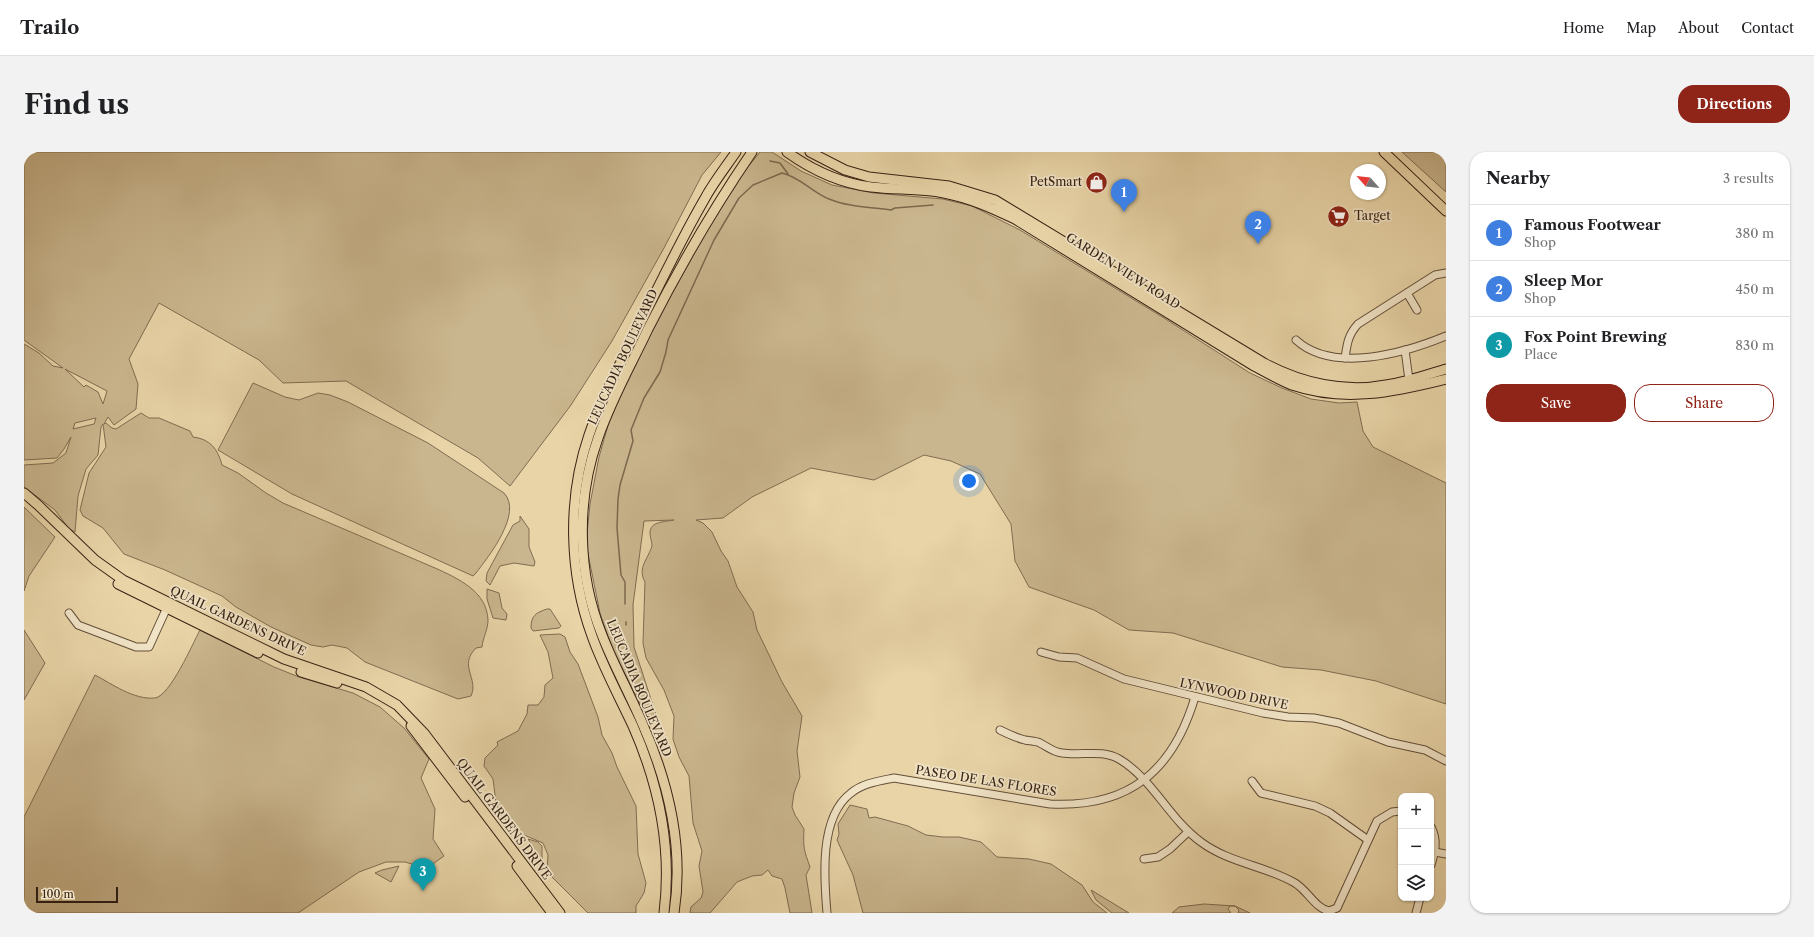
<!DOCTYPE html>
<meta charset="utf-8">
<style>
:root{--surface:#fff;--page:#f2f2f2;--text:#202124;--muted:#757577;--line:#e0e0e0;--accent:#8f2418}
body{margin:0;font-family:"Libre Caslon Text",serif;background:var(--page);color:var(--text)}
.controls{position:absolute;right:12px;bottom:12px;display:grid;overflow:hidden;border-radius:8px;box-shadow:0 1px 3px #0004}
.controls button{width:36px;height:36px;display:grid;place-items:center;padding:0;border:0;border-bottom:1px solid var(--line);background:var(--surface);color:var(--text);font:20px sans-serif}
.compass{position:absolute;left:1326px;top:12px;width:36px;height:36px;border-radius:50%;background:var(--surface);box-shadow:0 1px 3px #0004;rotate:297deg}
.scale{position:absolute;left:12px;bottom:10px;width:82px;box-sizing:border-box;padding-left:4px;border:2px solid #372214;border-top:0;font-size:11px;line-height:14px;white-space:nowrap;color:#372214;-webkit-text-stroke:3px #f0e3c6;paint-order:stroke}
.you{position:absolute;left:945px;top:329px;width:14px;height:14px;margin:-10px;border:3px solid #fff;border-radius:50%;background:#1a73e8;box-shadow:0 0 0 6px #1a73e833}
.badge{display:grid;place-items:center;width:26px;height:26px;border-radius:50%;background:var(--accent);color:#fff;font-size:13px;font-weight:700}
.pin{position:absolute;translate:-50% -33px;filter:drop-shadow(0 1px 2px #0008)}
.pin::after{content:'';position:absolute;top:21px;width:14px;height:12px;background:inherit;clip-path:polygon(0 0,100% 0,50% 100%)}
.list{margin:0;padding:0;list-style:none}
h2{display:flex;justify-content:space-between;align-items:center;height:52px;margin:0;padding:0 16px;font-size:17px}
h2 small{font-size:13px;font-weight:400;color:var(--muted)}
.list li{display:grid;grid-template-columns:26px 1fr auto;gap:12px;align-items:center;box-sizing:border-box;height:56px;padding:0 16px;border-top:1px solid var(--line)}
.list b{display:block;font-size:15px;white-space:nowrap}
.list p{margin:0;font-size:13px;white-space:nowrap;color:var(--muted)}
.list em{font-size:13px;font-style:normal;color:var(--muted)}
.actions{display:flex;gap:8px;padding:12px 16px}
.actions a{flex:1;padding:9px 0;border:1px solid var(--accent);border-radius:16px;text-align:center;font-size:14px;color:var(--accent)}
.actions .main{background:var(--accent);color:#fff}
.icon{flex:none;width:22px;height:22px;fill:none;stroke:currentColor;stroke-width:2;stroke-linecap:round;stroke-linejoin:round}
.map{position:relative;flex:none;width:1422px;height:761px;overflow:hidden;border-radius:16px}
header{display:flex;align-items:center;gap:24px;box-sizing:border-box;height:56px;padding:0 20px;background:var(--surface);border-bottom:1px solid var(--line)}
header strong{font-size:19px}
nav{display:flex;gap:22px;margin-inline-start:auto;font-size:14px}
.intro{display:flex;align-items:center;justify-content:space-between;box-sizing:border-box;height:96px;padding:0 24px}
h1{margin:0;font-size:28px}
.button{padding:10px 18px;border-radius:16px;background:var(--accent);color:#fff;font-size:14px;font-weight:700}
main{display:flex;gap:24px;padding:0 24px}
aside{flex:1;background:var(--surface);border-radius:16px;box-shadow:0 1px 3px #0004}
.map>svg:first-child{display:block}
</style>
<header>
<strong>Trailo</strong>
<nav><a>Home</a><a>Map</a><a>About</a><a>Contact</a></nav>
</header>
<div class="intro"><h1>Find us</h1><a class="button">Directions</a></div>
<main>
<div class="map">
<svg width="1422" height="761" viewBox="0 0 1422 761">
<rect width="100%" height="100%" fill="#e8d4a7"/>
<filter id="stains"><feTurbulence type="fractalNoise" baseFrequency=".005" numOctaves="4"/><feColorMatrix values="0 0 0 0 .2 0 0 0 0 .09 0 0 0 0 .02 0 0 0 .5 -.17"/></filter>
<radialGradient id="worn" r=".72"><stop offset=".6" stop-color="#630" stop-opacity="0"/><stop offset="1" stop-color="#630" stop-opacity=".3"/></radialGradient>
<!-- green -->
<g fill="#cab68e" stroke="#806c51" fill-rule="evenodd">
<path d="M 0,0 L 697,0 L 678,23 L 640,96 L 588,189 L 547,253 L 486,334 L 454,306 L 322,229 L 259,231 L 235,208 L 135,151 L 105,207 L 114,232 L 112,257 L 90,273 L 84,265 L 80,272 L 82,271 L 88,276 L 92,277 L 117,261 L 125,266 L 135,266 L 166,279 L 169,285 C 186,287 194,297 198,313 L 214,321 L 242,341 L 259,351 L 411,416 C 433,426 463,439 464,468 C 464,478 459,485 458,495 L 452,496 C 434,514 455,526 447,544 L 434,547 L 341,510 L 323,496 L 308,493 L 299,495 L 287,493 L 247,475 L 212,455 L 198,444 L 141,418 L 100,402 L 79,376 L 59,364 L 56,358 L 65,321 L 82,295 L 79,272 L 77,275 L 74,303 L 62,317 L 54,344 L 51,380 L 45,377 L 31,358 L 0,335 L 0,313 L 29,311 L 42,301 L 47,285 L 40,297 L 33,306 L 0,308 L 0,192 L 15,201 L 29,214 L 39,216 L 0,188 ZM 41,217 L 83,239 L 79,252 L 74,240 L 62,233 L 60,235 ZM 72,266 L 70,272 L 49,277 L 51,271 Z"/>
<path d="M 736,0 L 748,0 L 777,19 L 808,33 L 850,41 L 919,47 L 948,54 L 996,78 L 1140,166 L 1226,221 L 1258,236 L 1287,247 L 1315,251 L 1333,250 L 1339,279 L 1349,295 L 1422,331 L 1422,552 L 1352,529 L 1297,518 L 1258,515 L 1149,481 L 1105,478 L 1070,458 L 1005,435 L 991,409 L 987,372 L 956,322 L 927,309 L 900,303 L 850,328 L 787,316 L 728,345 L 699,366 L 672,368 L 679,371 L 688,380 L 697,399 L 704,409 L 713,435 L 729,460 L 733,478 L 758,530 L 778,564 L 773,599 L 776,625 L 770,641 L 768,655 L 771,663 L 780,677 C 779,696 780,698 786,715 L 782,723 L 788,761 L 766,761 L 761,736 L 758,727 L 748,724 L 744,718 L 738,723 L 728,724 L 713,730 L 686,761 L 666,761 L 667,755 L 677,746 L 679,740 L 675,714 L 678,699 L 669,671 L 665,624 L 655,605 L 649,587 L 650,564 L 640,538 L 622,506 L 619,491 L 621,430 C 613,416 624,407 628,394 C 628,390 626,385 626,381 C 626,369 641,370 650,368 L 620,369 L 609,453 L 610,495 L 637,578 L 617,554 L 588,496 L 576,461 L 562,392 L 566,352 L 575,305 L 587,263 L 641,150 L 675,87 L 714,27 Z"/>
<polygon points="1378,0 1422,0 1422,40"/>
<path d="M 229,231 L 261,245 L 275,248 L 294,241 L 306,243 L 324,250 L 404,291 L 480,341 C 499,361 465,404 452,421 L 449,424 L 268,342 L 194,298 Z"/>
<polygon points="0,355 31,385 5,424 0,439"/>
<polygon points="496,364 505,377 505,395 511,410 510,414 490,411 476,414 466,433 462,429 463,421 489,373 496,369"/>
<polygon points="463,437 475,441 478,456 483,462 482,468 469,466 463,447"/>
<path d="M 523,457 L 526,457 L 537,474 L 535,476 L 509,479 L 507,476 C 507,464 511,461 523,457 Z"/>
<polygon points="0,478 21,511 0,548"/>
<path d="M 176,478 L 250,515 L 275,525 L 329,541 L 356,555 L 380,576 L 405,607 L 397,626 L 411,657 L 409,687 L 420,704 L 399,719 L 391,713 L 381,710 L 362,710 L 335,720 L 274,761 L 0,761 L 0,665 L 71,523 C 88,532 110,548 131,546 C 146,544 169,491 176,478 Z"/>
<polygon points="536,482 541,485 546,500 554,512 574,565 578,583 588,601 593,615 612,654 614,702 622,731 620,741 612,754 612,761 564,761 523,720 524,703 519,691 500,683 477,664 472,651 469,627 460,614 461,606 474,593 473,590 494,579 503,562 504,553 514,553 520,545 521,533 529,526 524,500 516,483"/>
<polygon points="826,653 843,657 845,666 851,665 884,674 902,683 919,685 935,685 957,690 973,705 1005,707 1027,712 1058,733 1069,750 1083,761 839,761 829,723 813,688 815,682 814,672"/>
<path d="M 504,687 L 514,690 L 518,694 L 518,715 C 504,707 511,696 504,687 Z"/>
<polygon points="375,714 367,730 351,721 358,718"/>
<polygon points="1067,738 1105,761 1088,761 1072,748"/>
<polygon points="1180,752 1211,754 1226,761 1214,761 1215,758 1211,754 1206,754 1204,757 1207,761 1148,761 1155,755"/>
</g>
<g fill="none" stroke-linecap="round" stroke-linejoin="round">
<!-- stream -->
<g stroke="#7d684e" stroke-width="1.5">
<polyline points="746,9 756,11 764,22"/>
<path d="M 601,452 L 601,430 L 597,423 L 593,376 L 594,347 L 596,333 L 609,289 L 607,278 L 620,246 L 636,220 L 642,200 L 644,188 L 690,88 L 715,46 L 729,33 L 758,21 C 776,25 788,40 805,47 C 824,55 846,55 867,58 L 871,56 L 909,53"/>
<polyline points="602,470 602,473"/>
</g>
<defs>
<g id="minor">
<polyline points="1383,141 1393,158"/>
<path d="M 1272,188 C 1309,222 1381,201 1422,184"/>
<polyline points="1381,198 1385,228"/>
<path d="M 1321,206 C 1323,192 1324,183 1334,172 L 1411,123 L 1422,121"/>
<polyline points="45,461 54,473 112,495 125,495 145,451"/>
<polyline points="1017,500 1035,505 1053,506 1100,527 1239,561 1264,565 1290,566 1315,571 1364,590 1401,598 1422,609"/>
<path d="M 976,578 C 984,582 993,586 1001,588 C 1006,589 1012,589 1016,591 C 1024,595 1029,600 1038,601 C 1057,604 1078,597 1095,607 C 1129,627 1145,667 1177,690 C 1205,711 1242,714 1271,731 C 1284,739 1291,756 1305,759 L 1313,756 L 1353,669 L 1368,660 L 1377,659"/>
<polyline points="1228,629 1237,641 1291,654 1306,661 1344,688"/>
<path d="M 1407,675 C 1414,688 1411,700 1407,713"/>
<polyline points="1411,700 1422,702"/>
<polyline points="1120,707 1134,705 1146,697 1164,680"/>
<path d="M 803,761 C 800,726 795,665 827,641 C 839,631 855,629 870,626 L 1026,652 C 1105,656 1149,619 1171,545"/>
<polyline points="1392,761 1396,746"/>
</g>
<g id="major">
<path d="M 763,0 C 788,18 816,31 847,35 C 871,38 896,36 920,41 C 946,46 968,56 991,67 L 1230,214 C 1242,220 1255,228 1268,233 C 1321,251 1370,240 1422,227"/>
<path d="M 786,0 L 821,18 L 845,25 L 925,34 L 971,48 L 1240,211 C 1277,231 1321,241 1362,233 C 1383,230 1402,223 1422,217"/>
<polyline points="1360,0 1422,59"/>
<polyline points="0,341 14,353 71,408 99,428 260,507 342,535 373,553 400,581 536,761"/>
<polyline points="94,432 234,501"/>
<polyline points="277,520 313,531"/>
<polyline points="387,574 441,645"/>
<polyline points="493,714 528,761"/>
<path d="M 640,761 C 648,697 635,633 609,574 C 595,544 579,515 568,484 C 545,421 543,347 565,283 C 579,242 601,203 620,164 C 639,125 658,86 680,48 C 689,31 701,16 712,0"/>
<path d="M 650,761 C 660,697 645,632 619,573 C 606,542 590,514 578,483 C 553,421 552,348 574,286 C 587,248 607,213 624,177 C 655,116 689,57 728,0"/>
</g>
</defs>
<!-- minor casing -->
<use href="#minor" stroke="#634e39" stroke-width="9"/>
<!-- major casing -->
<use href="#major" stroke="#372214" stroke-width="11"/>
<!-- minor -->
<use href="#minor" stroke="#f0e3c6" stroke-width="7"/>
<!-- major -->
<use href="#major" stroke="#e8d4a7" stroke-width="9"/>
</g>
<!-- icons -->
<defs>
<symbol id="shop-disc" viewBox="-11 -11 22 22"><circle r="9.5" fill="#8f2418" stroke="#f0e3c6"/><path d="M-5-2.5h2.3a2.7 3.5 0 0 1 5.4 0H5L5.5 6h-11ZM-1.5-2.5h3a1.5 2.3 0 0 0-3 0Z" fill="#fff"/></symbol>
<symbol id="supermarket-disc" viewBox="-11 -11 22 22"><circle r="9.5" fill="#8f2418" stroke="#f0e3c6"/><path d="M-6-5.5h2.5l.6 2H6L4.5 2H-2.5L-4.4-4H-6ZM-1.5 3.2a1.3 1.3 0 1 0 .1 0ZM3 3.2a1.3 1.3 0 1 0 .1 0Z" fill="#fff"/></symbol>
</defs>
<g fill-rule="evenodd">
<use href="#shop-disc" x="1060" y="18" width="25" height="25"/>
<use href="#supermarket-disc" x="1302" y="52" width="25" height="25"/>
</g>
<g text-anchor="middle" stroke-width="3.5" stroke-linejoin="round" paint-order="stroke">
<!-- poi labels -->
<g font-size="12" fill="#372214" stroke="#f0e3c6" text-anchor="end">
<text x="1058" y="34">PetSmart</text>
<text x="1330" y="68" text-anchor="start">Target</text>
</g>
<!-- street labels -->
<g font-size="12" fill="#372214" stroke="#f0e3c6">
<text transform="translate(1099 119) rotate(32)" y="4">GARDEN VIEW ROAD</text>
<text transform="translate(599 205) rotate(-65)" y="4">LEUCADIA BOULEVARD</text>
<text transform="translate(214 469) rotate(25)" y="4">QUAIL GARDENS DRIVE</text>
<text transform="translate(615 536) rotate(67)" y="4">LEUCADIA BOULEVARD</text>
<text transform="translate(1210 542) rotate(12)" y="4">LYNWOOD DRIVE</text>
<text transform="translate(962 629) rotate(9)" y="4">PASEO DE LAS FLORES</text>
<text transform="translate(480 667) rotate(53)" y="4">QUAIL GARDENS DRIVE</text>
</g>
</g>
<rect width="100%" height="100%" filter="url(#stains)"/>
<rect width="100%" height="100%" fill="url(#worn)"/>
</svg>
<div class="controls">
<button>+</button>
<button>−</button>
<button><svg class="icon" aria-label="layers" viewBox="0 0 24 24"><path d="M12 4l9 5-9 5-9-5zM3 14l9 5 9-5"/></svg></button>
</div>
<svg class="compass" viewBox="-18 -18 36 36"><path d="M0-13l5 13h-10z" fill="#e53935"/><path d="M0 13l5-13h-10z" fill="#757577"/></svg>
<div class="scale">100 m</div>
<div class="you"></div>
<div class="pin badge" style="left:1100px;top:60px;background:#3f7fe0">1</div>
<div class="pin badge" style="left:1234px;top:92px;background:#3f7fe0">2</div>
<div class="pin badge" style="left:399px;top:739px;background:#0f9aa8">3</div>
</div>
<aside>
<h2>Nearby<small>3 results</small></h2>
<ul class="list">
<li><span class="badge" style="background:#3f7fe0">1</span><div><b>Famous Footwear</b><p>Shop</p></div><em>380 m</em></li>
<li><span class="badge" style="background:#3f7fe0">2</span><div><b>Sleep Mor</b><p>Shop</p></div><em>450 m</em></li>
<li><span class="badge" style="background:#0f9aa8">3</span><div><b>Fox Point Brewing</b><p>Place</p></div><em>830 m</em></li>
</ul>
<div class="actions"><a class="main">Save</a><a>Share</a></div>
</aside>
</main>
